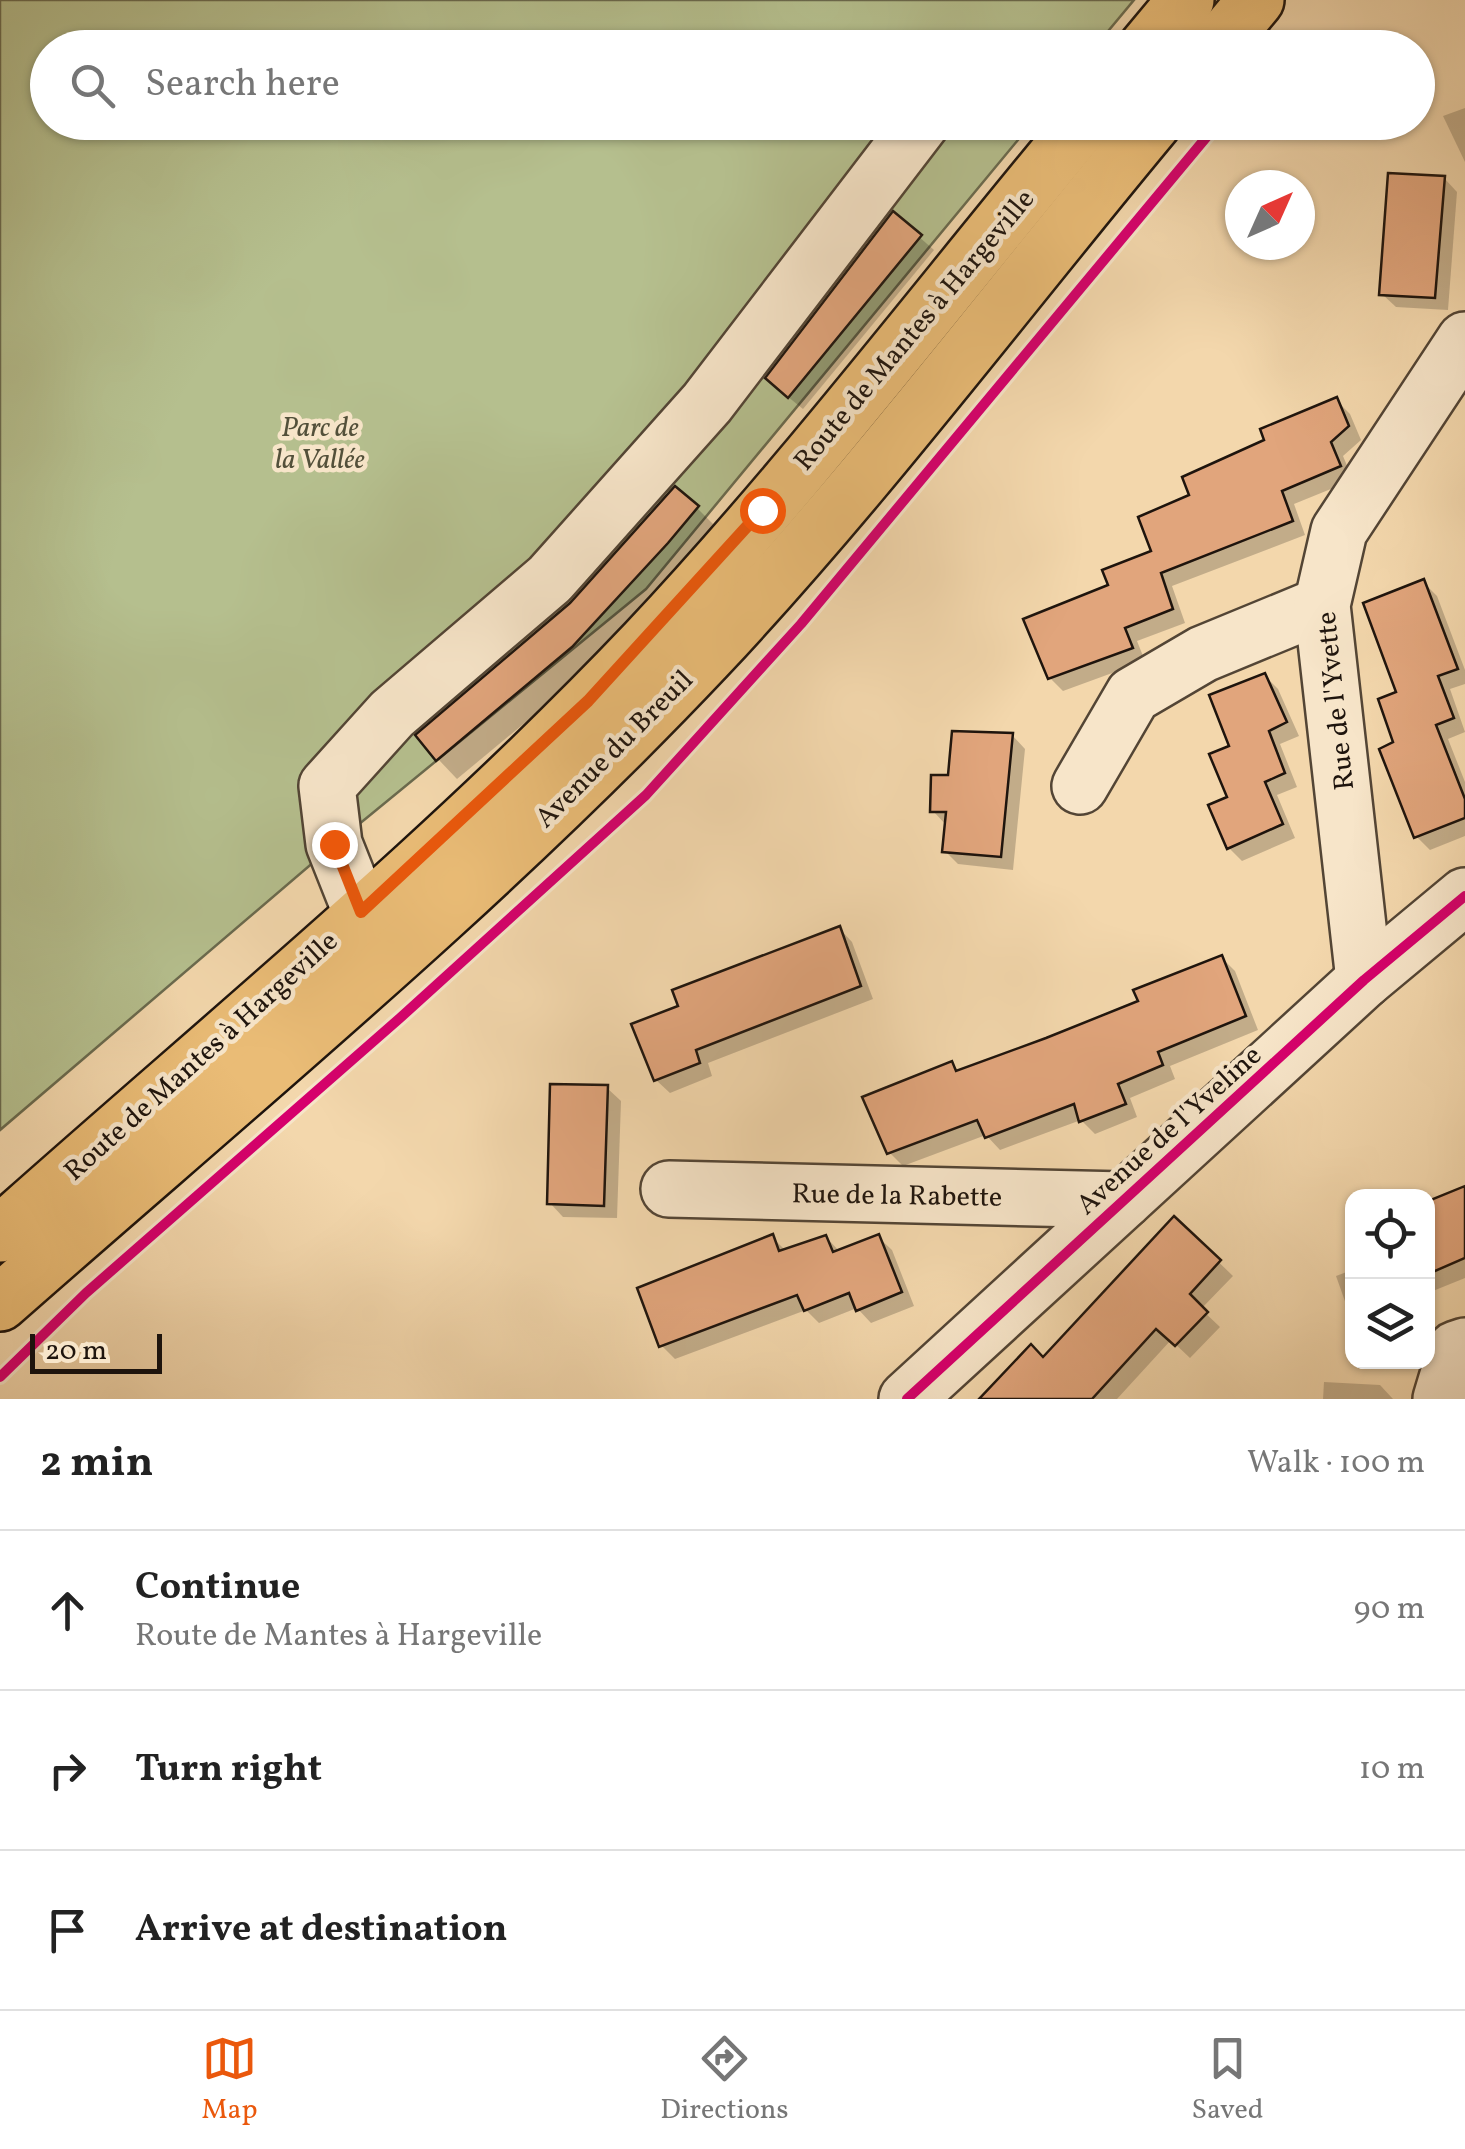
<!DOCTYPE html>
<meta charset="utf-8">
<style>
:root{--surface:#fff;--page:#f6f6f6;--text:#222;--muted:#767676;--line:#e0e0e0;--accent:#ea580c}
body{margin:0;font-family:Vollkorn,serif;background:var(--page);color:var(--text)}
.controls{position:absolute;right:30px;bottom:30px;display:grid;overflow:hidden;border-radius:20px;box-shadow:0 2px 8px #0004}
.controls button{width:90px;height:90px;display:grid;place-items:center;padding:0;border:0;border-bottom:2px solid var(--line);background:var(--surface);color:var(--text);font:50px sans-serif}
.compass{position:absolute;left:1225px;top:170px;width:90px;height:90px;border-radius:50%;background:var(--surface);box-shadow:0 2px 8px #0004;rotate:45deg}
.scale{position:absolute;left:30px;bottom:25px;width:132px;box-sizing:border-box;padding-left:10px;border:5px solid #1e140d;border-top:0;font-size:28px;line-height:35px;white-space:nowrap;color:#1e140d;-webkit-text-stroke:8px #f7e5c9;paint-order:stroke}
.stop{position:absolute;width:30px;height:30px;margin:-22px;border:8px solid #ea580c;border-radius:50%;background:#fff}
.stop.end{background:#ea580c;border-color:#fff;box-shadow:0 2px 10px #0008}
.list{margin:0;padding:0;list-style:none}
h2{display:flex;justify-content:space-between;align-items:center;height:130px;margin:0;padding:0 40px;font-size:42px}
h2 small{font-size:32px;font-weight:400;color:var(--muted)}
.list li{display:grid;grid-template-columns:65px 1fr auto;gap:30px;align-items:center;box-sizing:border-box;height:160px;padding:0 40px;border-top:2px solid var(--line)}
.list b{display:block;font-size:38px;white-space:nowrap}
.list p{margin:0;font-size:32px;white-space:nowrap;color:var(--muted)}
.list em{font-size:32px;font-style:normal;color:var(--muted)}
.icon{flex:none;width:55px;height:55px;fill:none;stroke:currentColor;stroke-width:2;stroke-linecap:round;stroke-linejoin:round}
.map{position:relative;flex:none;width:1465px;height:1399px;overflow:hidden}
.search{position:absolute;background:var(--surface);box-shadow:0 2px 8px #0004;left:30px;right:30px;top:30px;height:110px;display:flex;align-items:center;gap:25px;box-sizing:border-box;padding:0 35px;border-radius:55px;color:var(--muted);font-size:38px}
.sheet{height:610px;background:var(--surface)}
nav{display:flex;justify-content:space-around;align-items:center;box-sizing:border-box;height:140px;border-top:2px solid var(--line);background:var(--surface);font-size:28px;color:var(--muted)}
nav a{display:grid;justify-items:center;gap:5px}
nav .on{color:var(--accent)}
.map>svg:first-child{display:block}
</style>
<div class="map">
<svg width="1465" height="1399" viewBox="0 0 1465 1399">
<rect width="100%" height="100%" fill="#f3d7ac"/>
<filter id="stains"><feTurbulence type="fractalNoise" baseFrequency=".002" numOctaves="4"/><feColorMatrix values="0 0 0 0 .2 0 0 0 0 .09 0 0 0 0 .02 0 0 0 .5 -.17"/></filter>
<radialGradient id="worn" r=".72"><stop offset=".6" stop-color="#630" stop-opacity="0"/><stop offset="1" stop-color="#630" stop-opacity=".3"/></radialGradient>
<!-- green -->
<polygon fill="#b5bf8e" stroke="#6a6a4e" stroke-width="2.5" points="0,0 1134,0 1094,48 48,48 48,122 1032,123 646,589 336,843 0,1130"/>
<!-- shadow -->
<g fill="#0003">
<polygon points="1465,108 1465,162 1443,116"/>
<polygon points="1444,178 1457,192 1448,310 1396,307 1382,294"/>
<polygon points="894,215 934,250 803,409 782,392"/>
<polygon points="1336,400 1350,414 1361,440 1343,456 1353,480 1294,504 1305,535 1172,586 1185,623 1137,641 1145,661 1063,691 1050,678 1111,586 1154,552 1192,497 1268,442"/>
<polygon points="697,508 717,528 592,667 457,779 438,759"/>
<polygon points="1423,582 1437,596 1465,670 1465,684 1450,689 1465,732 1448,739 1465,782 1465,836 1430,850 1416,836 1396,743 1399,693"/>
<polygon points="1265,676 1278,689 1299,736 1280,744 1297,787 1277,795 1295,838 1242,861 1229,848 1232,747"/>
<polygon points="1012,735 1025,749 1013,870 958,864 945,851 947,826 933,811 950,777"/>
<polygon points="839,928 852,942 873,999 708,1063 712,1076 670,1093 656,1080"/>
<polygon points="1222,958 1235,971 1258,1030 1170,1066 1175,1079 1130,1098 1137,1117 1095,1134 1081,1120 1000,1150 986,1135 903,1166 889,1152 952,1064 960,1072 1142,1002"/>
<polygon points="607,1088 621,1101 617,1218 563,1217 550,1203"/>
<polygon points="1465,1189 1465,1278 1428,1293 1428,1204"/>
<polygon points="1174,1219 1233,1276 1201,1309 1220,1327 1190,1358 1171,1340 1117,1399 983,1399 1043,1360"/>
<polygon points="772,1237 786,1251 826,1237 840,1252 878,1237 892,1250 914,1306 871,1323 857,1308 819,1323 806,1310 675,1359 662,1346"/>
<polygon points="1352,1270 1352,1321 1336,1276"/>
<polygon points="1324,1382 1380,1385 1393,1399 1323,1399"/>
</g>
<!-- building -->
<g fill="#e1a57c" stroke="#1e140d" stroke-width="2.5">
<polygon points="1388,173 1445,176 1435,298 1379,295"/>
<polygon points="893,211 922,235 788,398 765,378"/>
<polygon points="1337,397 1349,426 1331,442 1341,466 1282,491 1293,521 1161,573 1173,609 1125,628 1133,648 1048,679 1023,619 1108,585 1102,570 1151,551 1138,517 1189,495 1182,477 1264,440 1260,429"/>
<polygon points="675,486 699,506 668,543 572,647 436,761 415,735 570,603"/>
<polygon points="1424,579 1458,669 1438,676 1454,718 1436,725 1465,799 1465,818 1414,838 1379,749 1393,742 1378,699 1396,692 1363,603"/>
<polygon points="1265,673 1287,722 1269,731 1285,773 1265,782 1283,824 1227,849 1208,805 1227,797 1209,754 1229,746 1209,695"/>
<polygon points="952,731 1013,733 1001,857 942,852 946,812 930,812 931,775 948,775"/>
<polygon points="840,926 861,986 696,1050 700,1063 654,1081 631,1024 678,1006 672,990"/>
<polygon points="1222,955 1246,1016 1158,1052 1163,1065 1118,1084 1126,1104 1079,1122 1074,1104 985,1138 977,1120 887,1154 862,1097 952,1061 956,1071 1046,1038 1138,1001 1133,990"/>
<polygon points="550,1084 608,1085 604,1206 547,1204"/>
<polygon points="1465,1186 1465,1258 1428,1274 1428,1201"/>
<polygon points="1174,1216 1221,1260 1190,1294 1208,1312 1175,1346 1156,1329 1092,1399 979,1399 1031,1344 1043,1357"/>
<polygon points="773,1234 779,1251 826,1235 833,1252 879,1234 902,1292 856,1311 849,1293 804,1311 797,1295 659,1347 637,1288"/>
</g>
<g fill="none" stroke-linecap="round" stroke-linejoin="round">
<defs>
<g id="minor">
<polyline points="1080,786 1133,695 1203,654 1322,605"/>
<polyline points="361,912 334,844 327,786 392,714 550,579 707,403 922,122"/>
<polyline points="1364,980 1322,605 1339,531 1465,340"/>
<polyline points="669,1189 1124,1200"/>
<polyline points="907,1399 1364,980 1465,896"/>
<polyline points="1441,1399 1456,1349 1465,1346"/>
</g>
<g id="major">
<polyline points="1146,48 1186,0"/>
<polyline points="1216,48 1256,0"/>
<path d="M 0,1234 C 217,1040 446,854 646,643 C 801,478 939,296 1084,122"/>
<path d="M 0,1303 C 238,1093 487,889 705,658 C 864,489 1005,301 1154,122"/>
</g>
</defs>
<!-- minor casing -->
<use href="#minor" stroke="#534535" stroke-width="60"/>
<!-- major casing -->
<use href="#major" stroke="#1e140d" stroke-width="60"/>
<!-- minor -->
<use href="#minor" stroke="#f7e5c9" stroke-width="55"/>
<!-- major -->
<use href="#major" stroke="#eabc76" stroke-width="55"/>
<defs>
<g id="cycleway">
<polyline points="0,1377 86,1293 400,1018 646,795 801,624 1219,122"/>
<polyline points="907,1399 1364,980 1465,896"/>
</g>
</defs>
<!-- cycleway casing -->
<use href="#cycleway" stroke="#f7e5c9" stroke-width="16"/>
<!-- cycleway -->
<use href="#cycleway" stroke="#d6006c" stroke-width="10"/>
</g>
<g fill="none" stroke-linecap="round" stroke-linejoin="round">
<!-- route -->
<polyline stroke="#ea580c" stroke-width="12" points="334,844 361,912 588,701 762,510"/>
</g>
<g text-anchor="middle" stroke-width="9" stroke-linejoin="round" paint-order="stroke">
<!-- street labels -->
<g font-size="28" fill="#1e140d" stroke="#f7e5c9">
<text transform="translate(913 329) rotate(-50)" y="10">Route de Mantes à Hargeville</text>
<text transform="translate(1334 701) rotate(-96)" y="10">Rue de l'Yvette</text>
<text transform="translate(613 748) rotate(-45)" y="10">Avenue du Breuil</text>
<text transform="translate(200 1055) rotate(-42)" y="10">Route de Mantes à Hargeville</text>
<text transform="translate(1168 1129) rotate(-42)" y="10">Avenue de l'Yveline</text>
<text transform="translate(897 1194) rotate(1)" y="10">Rue de la Rabette</text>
</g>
<!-- park labels -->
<g font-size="28" font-style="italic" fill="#53503a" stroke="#f7e5c9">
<text x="320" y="436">Parc de<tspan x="320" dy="32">la Vallée</tspan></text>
</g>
</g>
<rect width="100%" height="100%" filter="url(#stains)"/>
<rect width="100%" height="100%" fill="url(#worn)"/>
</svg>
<div class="controls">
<button><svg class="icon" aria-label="locate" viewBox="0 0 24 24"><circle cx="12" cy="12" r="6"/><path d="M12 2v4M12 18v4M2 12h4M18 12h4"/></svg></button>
<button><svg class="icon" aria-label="layers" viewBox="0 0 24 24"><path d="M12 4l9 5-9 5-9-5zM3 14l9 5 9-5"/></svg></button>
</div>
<svg class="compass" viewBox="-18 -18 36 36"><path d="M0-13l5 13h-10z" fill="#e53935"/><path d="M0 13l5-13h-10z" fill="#767676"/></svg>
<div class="scale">20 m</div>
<div class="stop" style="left:762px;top:510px"></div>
<div class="stop end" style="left:334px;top:844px"></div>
<div class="search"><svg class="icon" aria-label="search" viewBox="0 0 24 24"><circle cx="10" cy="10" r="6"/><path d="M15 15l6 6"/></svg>Search here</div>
</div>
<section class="sheet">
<h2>2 min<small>Walk · 100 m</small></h2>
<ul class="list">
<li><svg class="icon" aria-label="ahead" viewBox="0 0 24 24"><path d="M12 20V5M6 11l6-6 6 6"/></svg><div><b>Continue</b><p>Route de Mantes à Hargeville</p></div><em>90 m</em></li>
<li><svg class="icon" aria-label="right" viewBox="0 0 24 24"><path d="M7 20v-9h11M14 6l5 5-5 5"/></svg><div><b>Turn right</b></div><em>10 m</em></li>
<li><svg class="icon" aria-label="arrive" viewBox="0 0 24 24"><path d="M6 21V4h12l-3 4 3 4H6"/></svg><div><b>Arrive at destination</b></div></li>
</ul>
</section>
<nav>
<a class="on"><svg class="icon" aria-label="map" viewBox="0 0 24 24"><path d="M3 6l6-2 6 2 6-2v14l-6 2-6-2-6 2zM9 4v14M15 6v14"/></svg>Map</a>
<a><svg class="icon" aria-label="directions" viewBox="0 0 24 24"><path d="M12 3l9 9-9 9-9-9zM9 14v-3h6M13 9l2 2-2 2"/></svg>Directions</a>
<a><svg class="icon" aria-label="saved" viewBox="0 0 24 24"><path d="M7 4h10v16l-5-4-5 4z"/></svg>Saved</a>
</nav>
